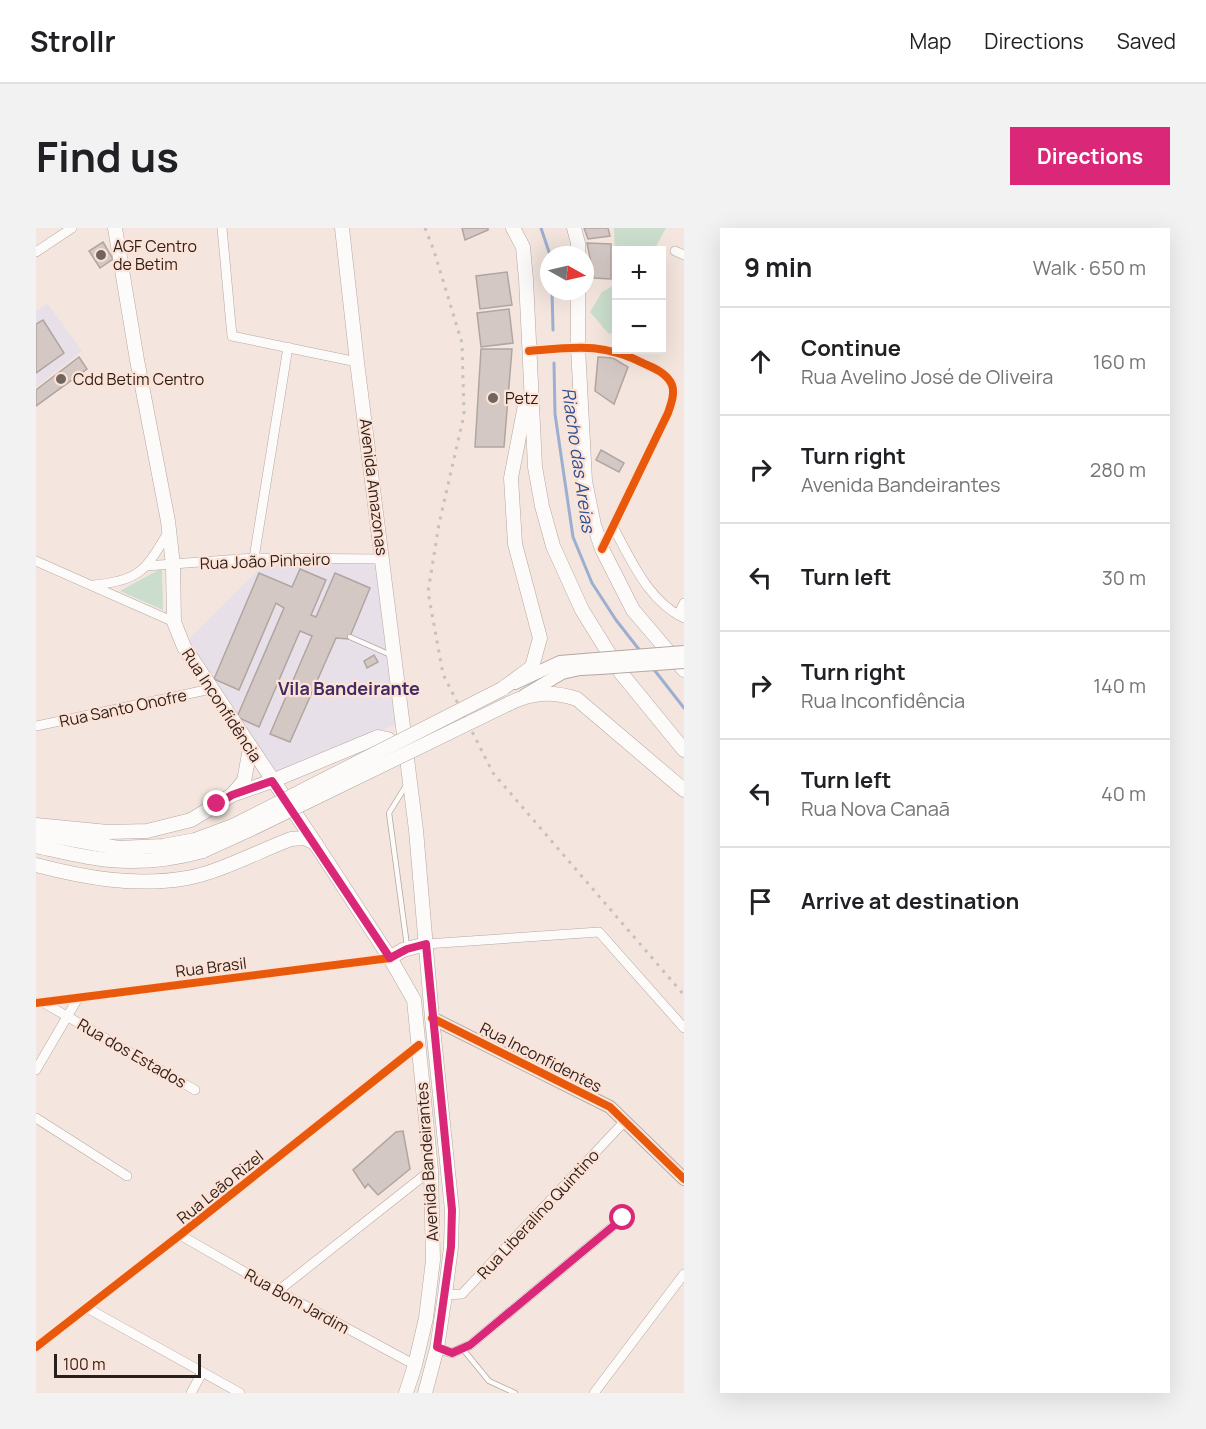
<!DOCTYPE html>
<meta charset="utf-8">
<style>
:root{--surface:#fff;--page:#f2f2f2;--text:#202124;--muted:#757577;--line:#e0e0e0;--accent:#db2777}
body{margin:0;font-family:Manrope,sans-serif;background:var(--page);color:var(--text)}
.controls{position:absolute;right:18px;top:18px;display:grid;overflow:hidden;border-radius:0px;box-shadow:0 6px 24px #0002}
.controls button{width:54px;height:54px;display:grid;place-items:center;padding:0;border:0;border-bottom:2px solid var(--line);background:var(--surface);color:var(--text);font:30px sans-serif}
.compass{position:absolute;left:504px;top:18px;width:54px;height:54px;border-radius:50%;background:var(--surface);box-shadow:0 6px 24px #0002;rotate:98deg}
.scale{position:absolute;left:18px;bottom:15px;width:147px;box-sizing:border-box;padding-left:6px;border:3px solid #291f1b;border-top:0;font-size:16px;line-height:21px;white-space:nowrap;color:#291f1b;-webkit-text-stroke:4px #fde2d5;paint-order:stroke}
.stop{position:absolute;width:18px;height:18px;margin:-14px;border:4px solid #db2777;border-radius:50%;background:#fff}
.stop.end{background:#db2777;border-color:#fff;box-shadow:0 2px 6px #0008}
.list{margin:0;padding:0;list-style:none}
h2{display:flex;justify-content:space-between;align-items:center;height:78px;margin:0;padding:0 24px;font-size:26px}
h2 small{font-size:20px;font-weight:400;color:var(--muted)}
.list li{display:grid;grid-template-columns:39px 1fr auto;gap:18px;align-items:center;box-sizing:border-box;height:108px;padding:0 24px;border-top:2px solid var(--line)}
.list b{display:block;font-size:22px;white-space:nowrap}
.list p{margin:0;font-size:20px;white-space:nowrap;color:var(--muted)}
.list em{font-size:20px;font-style:normal;color:var(--muted)}
.icon{flex:none;width:33px;height:33px;fill:none;stroke:currentColor;stroke-width:2;stroke-linecap:round;stroke-linejoin:round}
.map{position:relative;flex:none;width:648px;height:1165px;overflow:hidden;border-radius:0px}
header{display:flex;align-items:center;gap:36px;box-sizing:border-box;height:84px;padding:0 30px;background:var(--surface);border-bottom:2px solid var(--line)}
header strong{font-size:28px}
nav{display:flex;gap:33px;margin-inline-start:auto;font-size:21px}
.intro{display:flex;align-items:center;justify-content:space-between;box-sizing:border-box;height:144px;padding:0 36px}
h1{margin:0;font-size:42px}
.button{padding:15px 27px;border-radius:0px;background:var(--accent);color:#fff;font-size:21px;font-weight:700}
main{display:flex;gap:36px;padding:0 36px}
aside{flex:1;background:var(--surface);border-radius:0px;box-shadow:0 6px 24px #0002}
.map>svg:first-child{display:block}
</style>
<header>
<strong>Strollr</strong>
<nav><a>Map</a><a>Directions</a><a>Saved</a></nav>
</header>
<div class="intro"><h1>Find us</h1><a class="button">Directions</a></div>
<main>
<div class="map">
<svg width="648" height="1165" viewBox="0 0 648 1165">
<rect width="100%" height="100%" fill="#f4e6de"/>
<!-- education -->
<g fill="#e8e0e9">
<polygon points="11,75 46,123 0,159 0,83"/>
<polygon points="230,334 342,334 361,496 236,548 151,413"/>
</g>
<!-- green -->
<g fill="#cbdecd">
<polygon points="578,0 630,0 619,20 620,22 580,22 580,107 572,105 554,84 566,64 580,56"/>
<polygon points="126,340 127,382 84,363"/>
</g>
<g fill="none" stroke-linecap="round" stroke-linejoin="round">
<!-- stream -->
<g stroke="#9dafd1" stroke-width="3">
<polyline points="505,0 514,27"/>
<polyline points="516,63 517,102"/>
<polyline points="518,135 519,186 537,309 556,355 580,392 605,424"/>
<polyline points="616,439 648,480"/>
</g>
</g>
<!-- building -->
<g fill="#d4c8c4" stroke="#b1a5a1" stroke-width="1.5">
<polygon points="426,0 452,0 452,2 429,12"/>
<polygon points="548,0 572,0 574,8 552,11"/>
<polygon points="67,14 77,31 64,40 53,23"/>
<polygon points="551,15 575,16 575,51 558,50"/>
<polygon points="471,44 476,77 444,81 440,48"/>
<polygon points="473,81 477,115 445,119 441,85"/>
<polygon points="7,92 28,125 0,145 0,96"/>
<polygon points="445,121 476,121 468,219 439,219"/>
<polygon points="43,129 51,141 0,178 0,162"/>
<polygon points="562,129 577,130 592,139 578,176 559,163"/>
<polygon points="565,222 588,235 583,244 560,232"/>
<polygon points="264,341 290,352 275,387 280,389 299,345 334,360 313,411 300,410 254,514 234,506 276,408 264,403 223,499 201,489 248,380 240,375 203,462 178,451 223,345 256,359"/>
<polygon points="338,427 342,434 331,440 328,433"/>
<polygon points="367,903 374,941 342,967 332,956 329,960 317,942 360,904"/>
</g>
<g fill="none" stroke-linecap="round" stroke-linejoin="round">
<defs>
<g id="lane">
<polyline points="314,409 357,428"/>
<polyline points="371,718 353,585 371,556"/>
<polyline points="426,1120 453,1153 479,1165"/>
</g>
<g id="street">
<polyline points="186,0 196,108 321,134"/>
<polyline points="639,23 648,27"/>
<polyline points="0,24 36,0"/>
<path d="M 493,123 C 540,119 567,114 611,137 C 621,141 632,147 636,157 C 639,166 635,176 632,185 L 566,321"/>
<path d="M 577,299 C 596,333 612,373 648,390"/>
<polyline points="218,330 252,119"/>
<polyline points="0,333 138,394"/>
<polyline points="110,338 218,330 347,331"/>
<path d="M 57,357 C 105,353 110,341 133,303"/>
<polyline points="642,387 648,375"/>
<polyline points="0,498 175,461"/>
<polyline points="390,716 563,704 648,800"/>
<polyline points="0,775 354,730"/>
<polyline points="8,775 159,862"/>
<polyline points="0,842 42,770"/>
<polyline points="0,890 91,948"/>
<polyline points="144,1007 242,1063 379,1137"/>
<polyline points="242,1063 395,942"/>
<polyline points="409,1067 426,1066 588,894"/>
<polyline points="51,1080 204,1165"/>
<polyline points="0,1119 144,1007 383,817"/>
<polyline points="401,1120 416,1125 434,1117 587,990"/>
<polyline points="155,1165 166,1145"/>
<polyline points="558,1165 648,1046"/>
</g>
<g id="secondary">
<polyline points="479,455 524,434 560,431"/>
<polyline points="489,467 526,445 544,441 564,440"/>
<polyline points="396,790 574,879 648,951"/>
</g>
<g id="primary">
<polyline points="79,0 101,132 132,293 137,337 138,394 148,419 279,615 354,730 378,772 395,942 397,1032 390,1090 379,1137 370,1165"/>
<polyline points="306,0 321,134 380,602 396,790 416,982 415,1019 409,1067 401,1120 389,1165"/>
<polyline points="477,0 487,19 490,51 499,239 506,278 517,318 546,382 585,445 648,522"/>
<polyline points="538,0 542,15 542,27"/>
<polyline points="542,63 542,119 549,253 558,297 566,321 597,382 648,442"/>
<polyline points="466,461 496,439 504,410 479,316 475,250 490,172"/>
<path d="M 472,476 C 496,464 516,463 541,471 L 648,562"/>
<polyline points="196,567 208,553 214,521"/>
<polyline points="0,597 72,604 111,603 155,592 196,567 236,553 342,509 352,511 362,526"/>
<polyline points="0,605 82,620 127,618 159,612"/>
<path d="M 0,618 C 24,623 49,630 74,632 C 104,635 138,631 167,623"/>
<path d="M 0,637 C 50,650 100,659 151,650 C 184,644 223,623 255,611 L 268,610 L 279,615"/>
<polyline points="354,730 367,722 390,716"/>
</g>
</defs>
<!-- lane casing -->
<use href="#lane" stroke="#b3a8a2" stroke-width="6"/>
<!-- street casing -->
<use href="#street" stroke="#b3a8a2" stroke-width="10"/>
<!-- secondary casing -->
<use href="#secondary" stroke="#b3a8a2" stroke-width="14"/>
<!-- primary casing -->
<use href="#primary" stroke="#b3a8a2" stroke-width="15"/>
<!-- lane -->
<use href="#lane" stroke="#fdfbfa" stroke-width="4.5"/>
<!-- street -->
<use href="#street" stroke="#fdfbfa" stroke-width="9"/>
<!-- secondary -->
<use href="#secondary" stroke="#fdfbfa" stroke-width="12"/>
<!-- primary -->
<use href="#primary" stroke="#fdfbfa" stroke-width="14"/>
<!-- rail -->
<polyline stroke="#c5c1bf" stroke-width="3" stroke-dasharray="3 6" stroke-linecap="butt" points="389,0 398,23 426,115 428,187 403,296 392,364 407,446 457,545 648,767"/>
<defs>
<g id="secondary-bridge">
<polyline points="560,431 648,424"/>
<polyline points="564,440 648,434"/>
</g>
<g id="primary-bridge">
<polyline points="159,612 199,597 466,461"/>
<polyline points="167,623 213,602 472,476"/>
</g>
</defs>
<!-- secondary-bridge casing -->
<use href="#secondary-bridge" stroke="#b3a8a2" stroke-width="14" stroke-linecap="butt"/>
<!-- primary-bridge casing -->
<use href="#primary-bridge" stroke="#b3a8a2" stroke-width="15" stroke-linecap="butt"/>
<!-- secondary-bridge -->
<use href="#secondary-bridge" stroke="#fdfbfa" stroke-width="12"/>
<!-- primary-bridge -->
<use href="#primary-bridge" stroke="#fdfbfa" stroke-width="14"/>
<defs>
<g id="cycleway">
<path d="M 493,123 C 540,119 567,114 611,137 C 621,141 632,147 636,157 C 639,166 635,176 632,185 L 566,321"/>
<polyline points="0,775 354,730"/>
<polyline points="396,790 574,879 648,951"/>
<polyline points="0,1119 144,1007 383,817"/>
</g>
</defs>
<!-- cycleway casing -->
<use href="#cycleway" stroke="#fde2d5" stroke-width="11"/>
<!-- cycleway -->
<use href="#cycleway" stroke="#e8590c" stroke-width="8"/>
</g>
<g fill="none" stroke-linecap="round" stroke-linejoin="round">
<!-- route -->
<polyline stroke="#db2777" stroke-width="8" points="181,576 196,567 236,553 354,730 371,721 390,716 416,982 415,1019 401,1119 416,1125 434,1117 587,990"/>
</g>
<!-- markers -->
<g fill="#70655f" stroke="#fde2d5" stroke-width="2">
<circle cx="65" cy="27" r="6"/>
<circle cx="25" cy="151" r="6"/>
<circle cx="457" cy="170" r="6"/>
</g>
<g text-anchor="middle" stroke-width="4.5" stroke-linejoin="round" paint-order="stroke">
<!-- poi labels -->
<g font-size="16" fill="#291f1b" stroke="#fde2d5" text-anchor="start">
<text x="77" y="24">AGF Centro<tspan x="77" dy="18">de Betim</tspan></text>
<text x="37" y="157">Cdd Betim Centro</text>
<text x="469" y="176">Petz</text>
</g>
<!-- street labels -->
<g font-size="16" fill="#291f1b" stroke="#fde2d5">
<text transform="translate(338 259) rotate(83)" y="6">Avenida Amazonas</text>
<text transform="translate(229 333) rotate(-2)" y="6">Rua João Pinheiro</text>
<text transform="translate(186 477) rotate(57)" y="6">Rua Inconfidência</text>
<text transform="translate(87 480) rotate(-12)" y="6">Rua Santo Onofre</text>
<text transform="translate(175 739) rotate(-7)" y="6">Rua Brasil</text>
<text transform="translate(96 825) rotate(30)" y="6">Rua dos Estados</text>
<text transform="translate(505 829) rotate(27)" y="6">Rua Inconfidentes</text>
<text transform="translate(391 934) rotate(-94)" y="6">Avenida Bandeirantes</text>
<text transform="translate(184 959) rotate(-39)" y="6">Rua Leão Rizel</text>
<text transform="translate(502 986) rotate(-47)" y="6">Rua Liberalino Quintino</text>
<text transform="translate(261 1073) rotate(29)" y="6">Rua Bom Jardim</text>
</g>
<!-- water labels -->
<g font-size="18" font-style="italic" fill="#2c5395" stroke="#fde2d5">
<text transform="translate(542 232) rotate(82)" y="6">Riacho das Areias</text>
</g>
<!-- neighbourhood labels -->
<g font-size="18" font-weight="bold" fill="#3d2c67" stroke="#fde2d5">
<text x="313" y="467">Vila Bandeirante</text>
</g>
</g>
</svg>
<div class="controls">
<button>+</button>
<button>−</button>
</div>
<svg class="compass" viewBox="-18 -18 36 36"><path d="M0-13l5 13h-10z" fill="#e53935"/><path d="M0 13l5-13h-10z" fill="#757577"/></svg>
<div class="scale">100 m</div>
<div class="stop" style="left:587px;top:990px"></div>
<div class="stop end" style="left:181px;top:576px"></div>
</div>
<aside>
<h2>9 min<small>Walk · 650 m</small></h2>
<ul class="list">
<li><svg class="icon" aria-label="ahead" viewBox="0 0 24 24"><path d="M12 20V5M6 11l6-6 6 6"/></svg><div><b>Continue</b><p>Rua Avelino José de Oliveira</p></div><em>160 m</em></li>
<li><svg class="icon" aria-label="right" viewBox="0 0 24 24"><path d="M7 20v-9h11M14 6l5 5-5 5"/></svg><div><b>Turn right</b><p>Avenida Bandeirantes</p></div><em>280 m</em></li>
<li><svg class="icon" aria-label="left" viewBox="0 0 24 24"><path d="M17 20v-9H6M10 6l-5 5 5 5"/></svg><div><b>Turn left</b></div><em>30 m</em></li>
<li><svg class="icon" aria-label="right" viewBox="0 0 24 24"><path d="M7 20v-9h11M14 6l5 5-5 5"/></svg><div><b>Turn right</b><p>Rua Inconfidência</p></div><em>140 m</em></li>
<li><svg class="icon" aria-label="left" viewBox="0 0 24 24"><path d="M17 20v-9H6M10 6l-5 5 5 5"/></svg><div><b>Turn left</b><p>Rua Nova Canaã</p></div><em>40 m</em></li>
<li><svg class="icon" aria-label="arrive" viewBox="0 0 24 24"><path d="M6 21V4h12l-3 4 3 4H6"/></svg><div><b>Arrive at destination</b></div></li>
</ul>
</aside>
</main>
